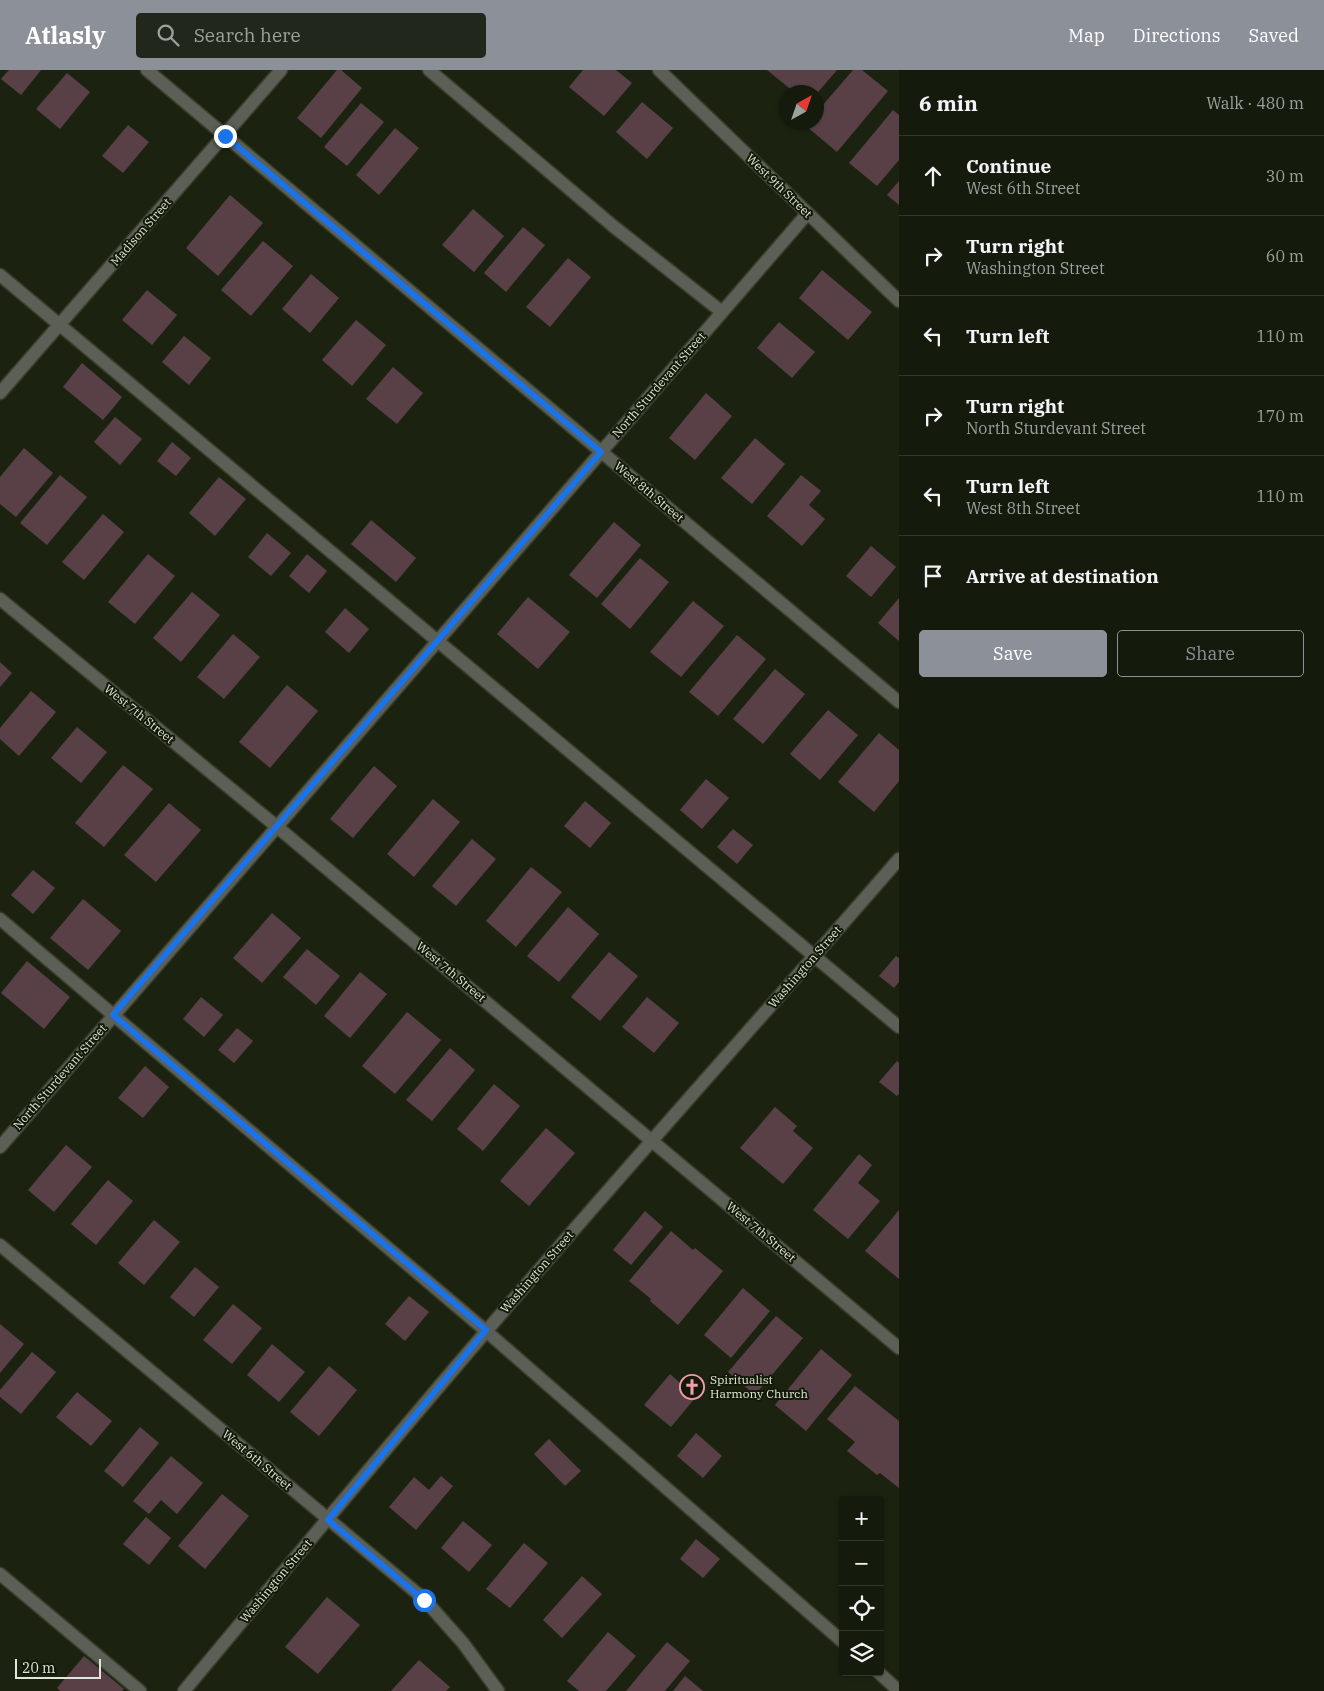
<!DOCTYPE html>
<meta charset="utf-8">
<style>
:root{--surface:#141a0c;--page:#21271a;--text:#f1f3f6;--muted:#9da19d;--line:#33382d;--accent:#8c9099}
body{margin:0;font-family:"IBM Plex Serif",serif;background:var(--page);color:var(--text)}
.controls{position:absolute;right:15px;bottom:15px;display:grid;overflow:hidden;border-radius:5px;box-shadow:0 1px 4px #0004}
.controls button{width:45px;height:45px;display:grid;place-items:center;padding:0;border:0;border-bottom:1px solid var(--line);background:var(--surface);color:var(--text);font:25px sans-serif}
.compass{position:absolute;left:779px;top:15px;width:45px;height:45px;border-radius:50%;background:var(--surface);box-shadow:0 1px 4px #0004;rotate:40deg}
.scale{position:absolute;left:15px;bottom:12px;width:86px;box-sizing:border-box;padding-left:5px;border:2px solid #e0e6d9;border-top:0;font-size:14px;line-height:18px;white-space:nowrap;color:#e0e6d9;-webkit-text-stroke:4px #121a07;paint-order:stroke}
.stop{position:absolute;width:15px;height:15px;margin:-11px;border:4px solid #1a73e8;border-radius:50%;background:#fff}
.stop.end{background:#1a73e8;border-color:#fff;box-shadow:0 1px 5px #0008}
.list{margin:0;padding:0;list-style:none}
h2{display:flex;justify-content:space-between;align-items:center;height:65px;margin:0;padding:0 20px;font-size:21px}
h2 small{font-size:16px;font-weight:400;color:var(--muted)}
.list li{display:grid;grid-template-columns:32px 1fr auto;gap:15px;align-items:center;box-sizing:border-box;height:80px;padding:0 20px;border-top:1px solid var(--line)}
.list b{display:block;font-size:19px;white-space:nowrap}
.list p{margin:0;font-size:16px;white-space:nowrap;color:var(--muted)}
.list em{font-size:16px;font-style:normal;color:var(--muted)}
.actions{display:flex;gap:10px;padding:15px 20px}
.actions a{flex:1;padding:11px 0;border:1px solid var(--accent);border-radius:5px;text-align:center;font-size:18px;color:var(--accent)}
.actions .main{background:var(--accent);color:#fff}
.icon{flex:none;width:28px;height:28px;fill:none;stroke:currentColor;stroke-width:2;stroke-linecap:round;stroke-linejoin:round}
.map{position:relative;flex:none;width:899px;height:1621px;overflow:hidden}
header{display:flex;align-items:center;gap:30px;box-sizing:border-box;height:70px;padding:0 25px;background:var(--accent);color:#fff}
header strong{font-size:24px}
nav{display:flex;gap:28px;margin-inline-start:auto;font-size:18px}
.search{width:350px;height:45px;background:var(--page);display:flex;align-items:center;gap:12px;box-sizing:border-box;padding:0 18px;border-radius:5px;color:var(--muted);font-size:19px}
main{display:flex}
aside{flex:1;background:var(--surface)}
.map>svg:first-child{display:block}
</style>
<header>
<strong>Atlasly</strong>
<div class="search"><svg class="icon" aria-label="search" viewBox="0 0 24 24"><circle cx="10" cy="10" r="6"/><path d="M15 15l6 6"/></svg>Search here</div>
<nav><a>Map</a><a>Directions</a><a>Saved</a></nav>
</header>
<main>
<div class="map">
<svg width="899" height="1621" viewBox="0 0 899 1621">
<rect width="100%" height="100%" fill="#1b2310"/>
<!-- building -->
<g fill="#594047">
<polygon points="9,0 41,0 21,25 1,9"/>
<polygon points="337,0 341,0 362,18 321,68 297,48"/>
<polygon points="583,0 616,0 632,13 604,46 569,17"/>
<polygon points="767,0 837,0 818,22 794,22"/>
<polygon points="853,0 862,0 888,21 837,82 806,56 809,52 816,52 816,43"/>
<polygon points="67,3 90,22 60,59 36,39"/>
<polygon points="642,32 673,58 647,89 616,62"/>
<polygon points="361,33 384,52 347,96 324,77"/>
<polygon points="893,40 899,45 899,90 877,116 849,93"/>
<polygon points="128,55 149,72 123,103 102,86"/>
<polygon points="395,58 419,78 379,125 356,105"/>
<polygon points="899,111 899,135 887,125"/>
<polygon points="230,125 263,153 218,206 186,178"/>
<polygon points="473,139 504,166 474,202 442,175"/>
<polygon points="523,157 545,175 506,222 484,203"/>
<polygon points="263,171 293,196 251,246 221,220"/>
<polygon points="568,188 591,207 550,257 526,237"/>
<polygon points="822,200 872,242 848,270 799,228"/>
<polygon points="311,204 339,228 310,263 282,239"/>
<polygon points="147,220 177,245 152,275 122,250"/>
<polygon points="356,250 386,275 352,316 322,290"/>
<polygon points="779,252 815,282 792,308 757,278"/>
<polygon points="184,266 211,288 189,315 162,292"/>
<polygon points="82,293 122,327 103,350 63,317"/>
<polygon points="393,297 423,323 397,354 366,329"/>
<polygon points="706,323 732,346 695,390 669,368"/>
<polygon points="115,347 142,369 120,395 94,372"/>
<polygon points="755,368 785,394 752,434 721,408"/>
<polygon points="172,372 191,388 176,406 157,391"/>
<polygon points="24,378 53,403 16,447 0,434 0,407"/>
<polygon points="60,405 87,427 47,475 20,453"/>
<polygon points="801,405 821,421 809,435 825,449 802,476 767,446"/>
<polygon points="219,407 246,429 215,466 189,443"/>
<polygon points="103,444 124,462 84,510 62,492"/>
<polygon points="371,450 416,488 396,512 351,474"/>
<polygon points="614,452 641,475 597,528 569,505"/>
<polygon points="267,463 291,483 271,506 248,487"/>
<polygon points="871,476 896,497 871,527 846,506"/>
<polygon points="148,484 175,506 135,554 108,532"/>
<polygon points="307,484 327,501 309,523 289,506"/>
<polygon points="640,488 669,512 630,559 601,534"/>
<polygon points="192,522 220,545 181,592 153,568"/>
<polygon points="528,527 570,562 538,599 497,564"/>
<polygon points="899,528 899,571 878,553"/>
<polygon points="693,531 724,556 681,607 650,582"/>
<polygon points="345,538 369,559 349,583 325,562"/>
<polygon points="233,564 260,587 224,629 197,607"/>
<polygon points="737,565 766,589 718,646 689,622"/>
<polygon points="0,592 12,603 0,617"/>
<polygon points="775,599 805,624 763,674 733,649"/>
<polygon points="287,615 318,641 270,698 239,672"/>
<polygon points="31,621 56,642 19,686 0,669 0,658"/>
<polygon points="828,640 858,665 820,710 790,684"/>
<polygon points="77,657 107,682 81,713 51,688"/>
<polygon points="879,663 899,680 899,711 874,742 838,712"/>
<polygon points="123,695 153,719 104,777 75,753"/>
<polygon points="374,696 397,716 353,768 330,749"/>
<polygon points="706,709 729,728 702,759 680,740"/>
<polygon points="433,729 460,752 414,807 387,784"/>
<polygon points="585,731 611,753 590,778 564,756"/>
<polygon points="169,733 201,760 156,812 124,785"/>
<polygon points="733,759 753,775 737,794 717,777"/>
<polygon points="472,769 496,789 456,836 432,816"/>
<polygon points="531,797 562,822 516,877 486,851"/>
<polygon points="33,800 55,818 33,844 11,825"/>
<polygon points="83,829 121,861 88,900 50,868"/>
<polygon points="568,837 599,864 559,912 527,886"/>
<polygon points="272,843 301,868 262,913 233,888"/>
<polygon points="307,879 340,906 316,935 283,907"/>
<polygon points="609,882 638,906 600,951 571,927"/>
<polygon points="896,886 899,888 899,912 894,918 879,906"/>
<polygon points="27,891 70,927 44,959 1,923"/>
<polygon points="360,902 387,924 350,968 324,946"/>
<polygon points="201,927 223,945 204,967 183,949"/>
<polygon points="647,927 679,953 654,983 622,957"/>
<polygon points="407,942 441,970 395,1024 362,996"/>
<polygon points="237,958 253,971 234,993 218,980"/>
<polygon points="450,978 475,1000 432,1051 406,1030"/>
<polygon points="897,991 899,993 899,1024 897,1026 879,1012"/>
<polygon points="145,996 169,1017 143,1048 118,1028"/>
<polygon points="494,1014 520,1036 483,1081 457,1059"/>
<polygon points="775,1037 797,1056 793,1061 813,1078 783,1114 740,1078"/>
<polygon points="546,1058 575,1083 529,1136 500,1111"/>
<polygon points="66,1075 92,1097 54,1142 28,1120"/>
<polygon points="859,1084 872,1095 858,1113 880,1131 848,1169 813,1140"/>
<polygon points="108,1110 133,1131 96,1175 71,1154"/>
<polygon points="899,1140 899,1209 865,1181"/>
<polygon points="645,1141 663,1157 631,1195 613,1180"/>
<polygon points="154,1150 180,1172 144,1215 118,1193"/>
<polygon points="671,1161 693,1180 695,1178 723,1201 678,1255 650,1231 651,1229 629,1211"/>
<polygon points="195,1197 219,1217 194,1247 170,1227"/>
<polygon points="743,1218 770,1241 731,1288 704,1265"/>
<polygon points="409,1226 429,1242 405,1271 385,1254"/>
<polygon points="233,1234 262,1258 232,1294 203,1270"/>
<polygon points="776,1246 803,1268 755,1325 728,1302"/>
<polygon points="0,1254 24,1274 0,1303"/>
<polygon points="272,1274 305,1302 279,1332 247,1305"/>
<polygon points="821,1279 852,1305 806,1361 775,1335"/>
<polygon points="32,1282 56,1302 21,1344 0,1327 0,1320"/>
<polygon points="329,1296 357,1320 319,1366 290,1342"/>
<polygon points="670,1304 696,1327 671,1357 644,1335"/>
<polygon points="855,1316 899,1351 899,1418 880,1403 877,1405 847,1381 855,1372 827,1349"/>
<polygon points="77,1322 112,1351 91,1376 56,1347"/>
<polygon points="140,1357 159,1373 123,1417 104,1401"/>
<polygon points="696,1363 722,1386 703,1408 677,1386"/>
<polygon points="549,1369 581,1401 565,1416 534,1384"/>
<polygon points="171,1386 203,1413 177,1444 161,1430 149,1444 133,1431"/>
<polygon points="441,1406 453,1416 416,1460 389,1437 414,1407 429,1420"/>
<polygon points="222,1424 249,1446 205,1499 178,1476"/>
<polygon points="146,1447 171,1468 149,1495 123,1474"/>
<polygon points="463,1451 492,1475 469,1502 441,1478"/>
<polygon points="696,1469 720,1489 703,1508 680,1489"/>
<polygon points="524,1473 548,1493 510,1538 486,1519"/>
<polygon points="582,1506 602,1524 562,1568 543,1550"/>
<polygon points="327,1527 360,1555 318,1604 285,1577"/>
<polygon points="608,1562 636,1586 606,1621 579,1621 567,1611"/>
<polygon points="667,1572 690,1591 665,1621 626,1621"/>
<polygon points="84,1586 124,1619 122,1621 60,1621 57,1618"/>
<polygon points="419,1590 450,1617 446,1621 391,1621"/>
<polygon points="685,1606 703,1621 673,1621"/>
</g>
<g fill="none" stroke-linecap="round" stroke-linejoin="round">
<defs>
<g id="minor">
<polyline points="147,0 899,632"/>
<polyline points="429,0 613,156 722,242"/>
<polyline points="659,0 899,231"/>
<polyline points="0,205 899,957"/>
<polyline points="0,323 281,0"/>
<polyline points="0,529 276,756 899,1278"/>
<polyline points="0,849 486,1261 843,1572"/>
<polyline points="0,1077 807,144"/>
<polyline points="0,1175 424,1529 463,1573 498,1621"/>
<polyline points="0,1504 140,1621"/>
<polyline points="878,1602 899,1621"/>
<path d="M 184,1621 C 285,1500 386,1378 489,1258 C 624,1100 763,946 899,789"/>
</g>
</defs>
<!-- minor casing -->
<use href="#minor" stroke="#373e2c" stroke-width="15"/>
<!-- minor -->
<use href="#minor" stroke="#5b5f56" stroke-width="12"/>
</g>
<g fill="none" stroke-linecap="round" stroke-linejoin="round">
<!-- route -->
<polyline stroke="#1a73e8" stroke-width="6" points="225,66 601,382 113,945 486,1260 328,1450 424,1530"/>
</g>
<!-- icons -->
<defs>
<symbol id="church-ring" viewBox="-11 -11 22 22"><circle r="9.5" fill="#121a07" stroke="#f19ab2" stroke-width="1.5"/><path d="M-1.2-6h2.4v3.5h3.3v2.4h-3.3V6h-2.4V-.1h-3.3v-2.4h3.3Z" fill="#f19ab2"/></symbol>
</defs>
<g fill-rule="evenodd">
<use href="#church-ring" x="678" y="1303" width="28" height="28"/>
</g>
<g text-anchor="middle" stroke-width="4" stroke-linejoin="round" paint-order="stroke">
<!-- street labels -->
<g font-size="12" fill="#e0e6d9" stroke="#121a07">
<text transform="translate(779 116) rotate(44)" y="4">West 9th Street</text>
<text transform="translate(141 162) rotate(-49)" y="4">Madison Street</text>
<text transform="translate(659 315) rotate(-49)" y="4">North Sturdevant Street</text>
<text transform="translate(649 422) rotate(40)" y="4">West 8th Street</text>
<text transform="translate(139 644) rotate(39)" y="4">West 7th Street</text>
<text transform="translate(805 897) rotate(-49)" y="4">Washington Street</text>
<text transform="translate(451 902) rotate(40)" y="4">West 7th Street</text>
<text transform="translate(60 1007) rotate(-49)" y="4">North Sturdevant Street</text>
<text transform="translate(761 1162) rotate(40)" y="4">West 7th Street</text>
<text transform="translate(537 1202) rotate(-49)" y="4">Washington Street</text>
<text transform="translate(257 1390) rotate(40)" y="4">West 6th Street</text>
<text transform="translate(276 1511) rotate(-50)" y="4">Washington Street</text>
</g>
<!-- poi labels -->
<g font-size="12" fill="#e0e6d9" stroke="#121a07" text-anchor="start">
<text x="710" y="1314">Spiritualist<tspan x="710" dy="14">Harmony Church</tspan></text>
</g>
</g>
</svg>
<div class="controls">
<button>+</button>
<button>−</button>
<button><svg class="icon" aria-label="locate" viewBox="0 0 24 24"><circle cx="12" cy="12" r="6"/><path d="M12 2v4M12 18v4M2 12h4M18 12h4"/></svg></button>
<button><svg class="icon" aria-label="layers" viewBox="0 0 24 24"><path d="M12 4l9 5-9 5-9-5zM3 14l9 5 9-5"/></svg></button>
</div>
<svg class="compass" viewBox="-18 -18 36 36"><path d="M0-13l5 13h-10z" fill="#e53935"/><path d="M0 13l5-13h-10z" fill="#9da19d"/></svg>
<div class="scale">20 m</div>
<div class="stop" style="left:424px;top:1530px"></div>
<div class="stop end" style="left:225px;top:66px"></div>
</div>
<aside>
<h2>6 min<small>Walk · 480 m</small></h2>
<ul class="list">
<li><svg class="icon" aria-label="ahead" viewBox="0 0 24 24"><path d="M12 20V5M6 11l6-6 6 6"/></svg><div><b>Continue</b><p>West 6th Street</p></div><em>30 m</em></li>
<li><svg class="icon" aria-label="right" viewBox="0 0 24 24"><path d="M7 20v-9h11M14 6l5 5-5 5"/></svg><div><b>Turn right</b><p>Washington Street</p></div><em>60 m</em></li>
<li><svg class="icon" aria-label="left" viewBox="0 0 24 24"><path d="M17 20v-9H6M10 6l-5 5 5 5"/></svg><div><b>Turn left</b></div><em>110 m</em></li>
<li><svg class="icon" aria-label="right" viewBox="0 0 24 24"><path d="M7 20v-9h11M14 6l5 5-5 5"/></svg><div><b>Turn right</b><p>North Sturdevant Street</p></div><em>170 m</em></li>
<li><svg class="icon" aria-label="left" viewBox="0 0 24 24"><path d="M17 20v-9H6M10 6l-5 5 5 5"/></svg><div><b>Turn left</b><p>West 8th Street</p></div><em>110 m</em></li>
<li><svg class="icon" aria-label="arrive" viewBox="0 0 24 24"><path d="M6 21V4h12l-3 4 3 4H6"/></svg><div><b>Arrive at destination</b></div></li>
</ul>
<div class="actions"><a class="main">Save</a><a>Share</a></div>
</aside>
</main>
